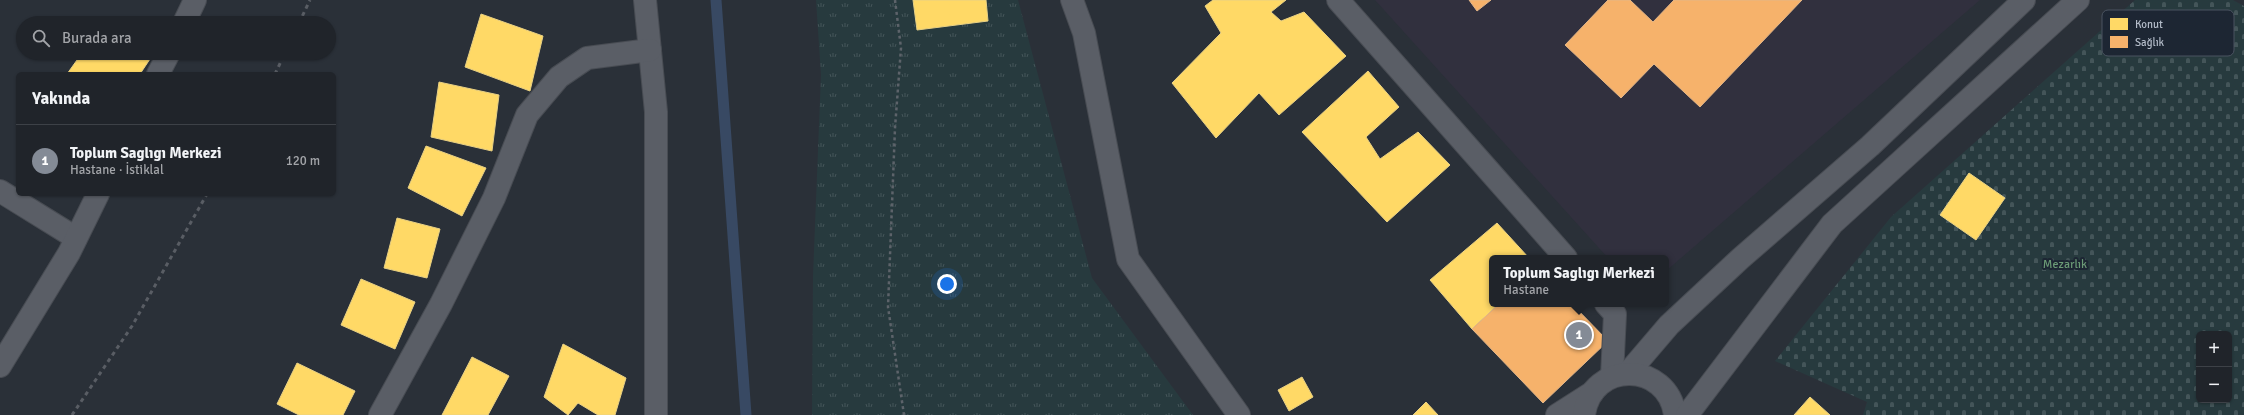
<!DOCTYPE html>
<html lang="tr">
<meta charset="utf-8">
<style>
:root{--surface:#20242a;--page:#282c32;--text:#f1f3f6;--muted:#a2a4a8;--line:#3d4147;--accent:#848b96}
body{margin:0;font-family:Signika,sans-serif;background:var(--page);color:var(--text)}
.controls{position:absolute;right:12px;bottom:12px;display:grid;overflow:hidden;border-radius:6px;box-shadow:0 1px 3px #0004}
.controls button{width:36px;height:36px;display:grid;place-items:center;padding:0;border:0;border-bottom:1px solid var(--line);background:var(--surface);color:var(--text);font:20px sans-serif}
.you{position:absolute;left:947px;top:284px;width:14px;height:14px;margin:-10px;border:3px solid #fff;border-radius:50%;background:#1a73e8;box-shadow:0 0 0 6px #1a73e833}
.badge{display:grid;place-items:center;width:26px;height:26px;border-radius:50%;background:var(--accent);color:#fff;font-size:13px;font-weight:700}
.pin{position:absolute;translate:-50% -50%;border:2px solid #fff;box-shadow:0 1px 4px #0006}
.popup{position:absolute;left:1489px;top:255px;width:180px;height:52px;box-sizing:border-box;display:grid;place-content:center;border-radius:6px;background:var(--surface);filter:drop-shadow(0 1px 3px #0005);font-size:13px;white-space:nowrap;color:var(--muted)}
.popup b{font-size:15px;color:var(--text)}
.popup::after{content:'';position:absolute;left:50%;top:100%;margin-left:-8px;border:8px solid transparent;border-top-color:var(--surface)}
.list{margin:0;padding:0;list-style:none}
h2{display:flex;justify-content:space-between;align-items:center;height:52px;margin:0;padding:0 16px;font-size:17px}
h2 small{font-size:13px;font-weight:400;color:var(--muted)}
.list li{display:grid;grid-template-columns:26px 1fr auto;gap:12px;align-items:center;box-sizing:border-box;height:72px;padding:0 16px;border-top:1px solid var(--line)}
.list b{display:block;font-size:15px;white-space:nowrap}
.list p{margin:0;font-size:13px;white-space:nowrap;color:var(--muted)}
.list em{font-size:13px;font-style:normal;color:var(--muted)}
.icon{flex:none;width:22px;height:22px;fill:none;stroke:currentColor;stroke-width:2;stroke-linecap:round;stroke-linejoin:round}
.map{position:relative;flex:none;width:2244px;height:415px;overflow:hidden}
.search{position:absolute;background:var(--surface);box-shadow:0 1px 3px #0004;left:16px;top:16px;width:320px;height:44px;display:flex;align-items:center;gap:10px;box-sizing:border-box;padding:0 14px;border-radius:22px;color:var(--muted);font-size:15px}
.panel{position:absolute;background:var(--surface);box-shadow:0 1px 3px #0004;left:16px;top:72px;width:320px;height:124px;border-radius:6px}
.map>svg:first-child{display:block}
</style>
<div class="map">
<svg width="2244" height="415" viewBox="0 0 2244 415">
<defs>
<pattern id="cemetery-stones" width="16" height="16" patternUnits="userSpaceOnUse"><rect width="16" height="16" fill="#273a3e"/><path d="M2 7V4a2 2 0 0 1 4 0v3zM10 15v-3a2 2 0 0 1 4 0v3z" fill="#445559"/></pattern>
<pattern id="park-tufts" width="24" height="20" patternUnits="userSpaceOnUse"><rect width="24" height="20" fill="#273a3e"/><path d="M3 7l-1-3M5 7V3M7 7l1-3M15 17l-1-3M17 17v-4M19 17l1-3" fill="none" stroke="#445559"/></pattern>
</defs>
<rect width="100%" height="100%" fill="#2a3038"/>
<!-- medical -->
<polygon fill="#31303e" points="1375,0 1980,0 1666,271 1666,258 1608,258"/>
<!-- cemetery -->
<path fill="url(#cemetery-stones)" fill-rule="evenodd" d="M 2135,0 L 2233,0 L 2244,6 L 2244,415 L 1863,415 L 1867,402 L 1775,361 L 1891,217 ZM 2199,334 L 2229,334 L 2229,400 L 2199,400 Z"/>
<!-- park -->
<polygon fill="url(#park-tufts)" points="816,0 1018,0 1092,278 1193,415 812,415 813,276 821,75"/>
<!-- homes -->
<g fill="#ffd966" stroke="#e8d084">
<polygon points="913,0 986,0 988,21 917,30"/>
<polygon points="1213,0 1286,0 1271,12 1281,21 1304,12 1346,56 1279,115 1259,93 1216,138 1172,83 1221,33 1205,6"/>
<polygon points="481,14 543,36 530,91 465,67"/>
<polygon points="82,53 141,53 150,59 140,74 67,74"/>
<polygon points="1368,71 1399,107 1366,137 1380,159 1418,132 1450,165 1387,222 1302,132"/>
<polygon points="439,82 499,95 492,151 431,137"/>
<polygon points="426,146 486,168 462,216 408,188"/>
<polygon points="1969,173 2005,198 1976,240 1940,215"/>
<polygon points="397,218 440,229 427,278 384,268"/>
<polygon points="1497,223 1529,258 1492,258 1492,304 1499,304 1472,329 1430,280"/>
<polygon points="361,279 415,302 395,349 341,325"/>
<polygon points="563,344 626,378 615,415 598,415 578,403 568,415 544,397"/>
<polygon points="472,357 509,376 488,415 442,415"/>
<polygon points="297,363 355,391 343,415 299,415 277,404"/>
<polygon points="1302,377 1313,397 1289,411 1278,390"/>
<polygon points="1810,397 1830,415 1794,415"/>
<polygon points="1426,402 1438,415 1413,415"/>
</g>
<!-- health -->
<g fill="#f6b26b" stroke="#e2b587">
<polygon points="1469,0 1491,0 1477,11"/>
<polygon points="1608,0 1630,0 1653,22 1674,0 1802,0 1700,107 1654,64 1621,98 1565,45"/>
<polygon points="1499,304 1572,304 1608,341 1543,403 1472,329"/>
</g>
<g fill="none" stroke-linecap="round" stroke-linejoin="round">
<!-- stream -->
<polyline stroke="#384963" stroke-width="11" points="716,0 746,415"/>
<defs>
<g id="minor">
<polyline points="645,0 656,112 656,415"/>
<polyline points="1072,0 1084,33 1128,259 1239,415"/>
<polyline points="1338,0 1566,258"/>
<polyline points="184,23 195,0"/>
<polyline points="158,74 169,53"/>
<polyline points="0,191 76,238"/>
<polyline points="1606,304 1615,314 1612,376"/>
<polyline points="0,366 69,253 98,194"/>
<polyline points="380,415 441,304 494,198 527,115 559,77 587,58 650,50"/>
</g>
<g id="tertiary">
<polyline points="1628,373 1669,325 1741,258 1870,146 2024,0"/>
<polyline points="1557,415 1593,392"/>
<path d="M 1584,415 C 1591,360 1668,361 1675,415"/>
<polyline points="1687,415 1832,224 2078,0"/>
</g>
</defs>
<!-- minor casing -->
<use href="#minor" stroke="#484c53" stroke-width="24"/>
<!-- tertiary casing -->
<use href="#tertiary" stroke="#484c53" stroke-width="24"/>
<!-- path -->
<polyline stroke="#5d636a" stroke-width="2.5" stroke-dasharray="3 3" stroke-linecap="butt" points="895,0 901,48 895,128 888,307 904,415"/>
<!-- minor -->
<use href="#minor" stroke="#5a5e66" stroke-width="22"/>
<!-- tertiary -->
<use href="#tertiary" stroke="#5a5e66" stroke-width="22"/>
<!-- rail -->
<g stroke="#595d64" stroke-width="3" stroke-dasharray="4 4" stroke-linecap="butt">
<polyline points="299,23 310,0"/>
<polyline points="275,74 285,53"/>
<polyline points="72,415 132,326 207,194"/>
</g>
</g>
<g text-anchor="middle" stroke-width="4" stroke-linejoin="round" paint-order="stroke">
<!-- park labels -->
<g font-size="12" fill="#6b9a76" stroke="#1d2633">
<text x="2065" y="268">Mezarlık</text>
</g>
</g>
<!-- legend -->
<rect x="2102" y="10" width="132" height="46" rx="6" fill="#1d2633" stroke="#4a5360" stroke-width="1"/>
<rect x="2110" y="18" width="18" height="12" fill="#ffd966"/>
<rect x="2110" y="36" width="18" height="12" fill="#f6b26b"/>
<g font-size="11" fill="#b4bcc9">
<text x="2135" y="28">Konut</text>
<text x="2135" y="46">Sağlık</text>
</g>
</svg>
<div class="controls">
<button>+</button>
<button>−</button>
</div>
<div class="you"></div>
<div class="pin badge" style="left:1579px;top:335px">1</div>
<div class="popup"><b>Toplum Saglıgı Merkezi</b>Hastane</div>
<div class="search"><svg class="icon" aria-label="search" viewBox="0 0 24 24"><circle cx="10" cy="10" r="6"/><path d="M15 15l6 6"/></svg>Burada ara</div>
<section class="panel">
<h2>Yakında<small></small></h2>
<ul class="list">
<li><span class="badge">1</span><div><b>Toplum Saglıgı Merkezi</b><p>Hastane · İstiklal</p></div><em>120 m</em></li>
</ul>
</section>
</div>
